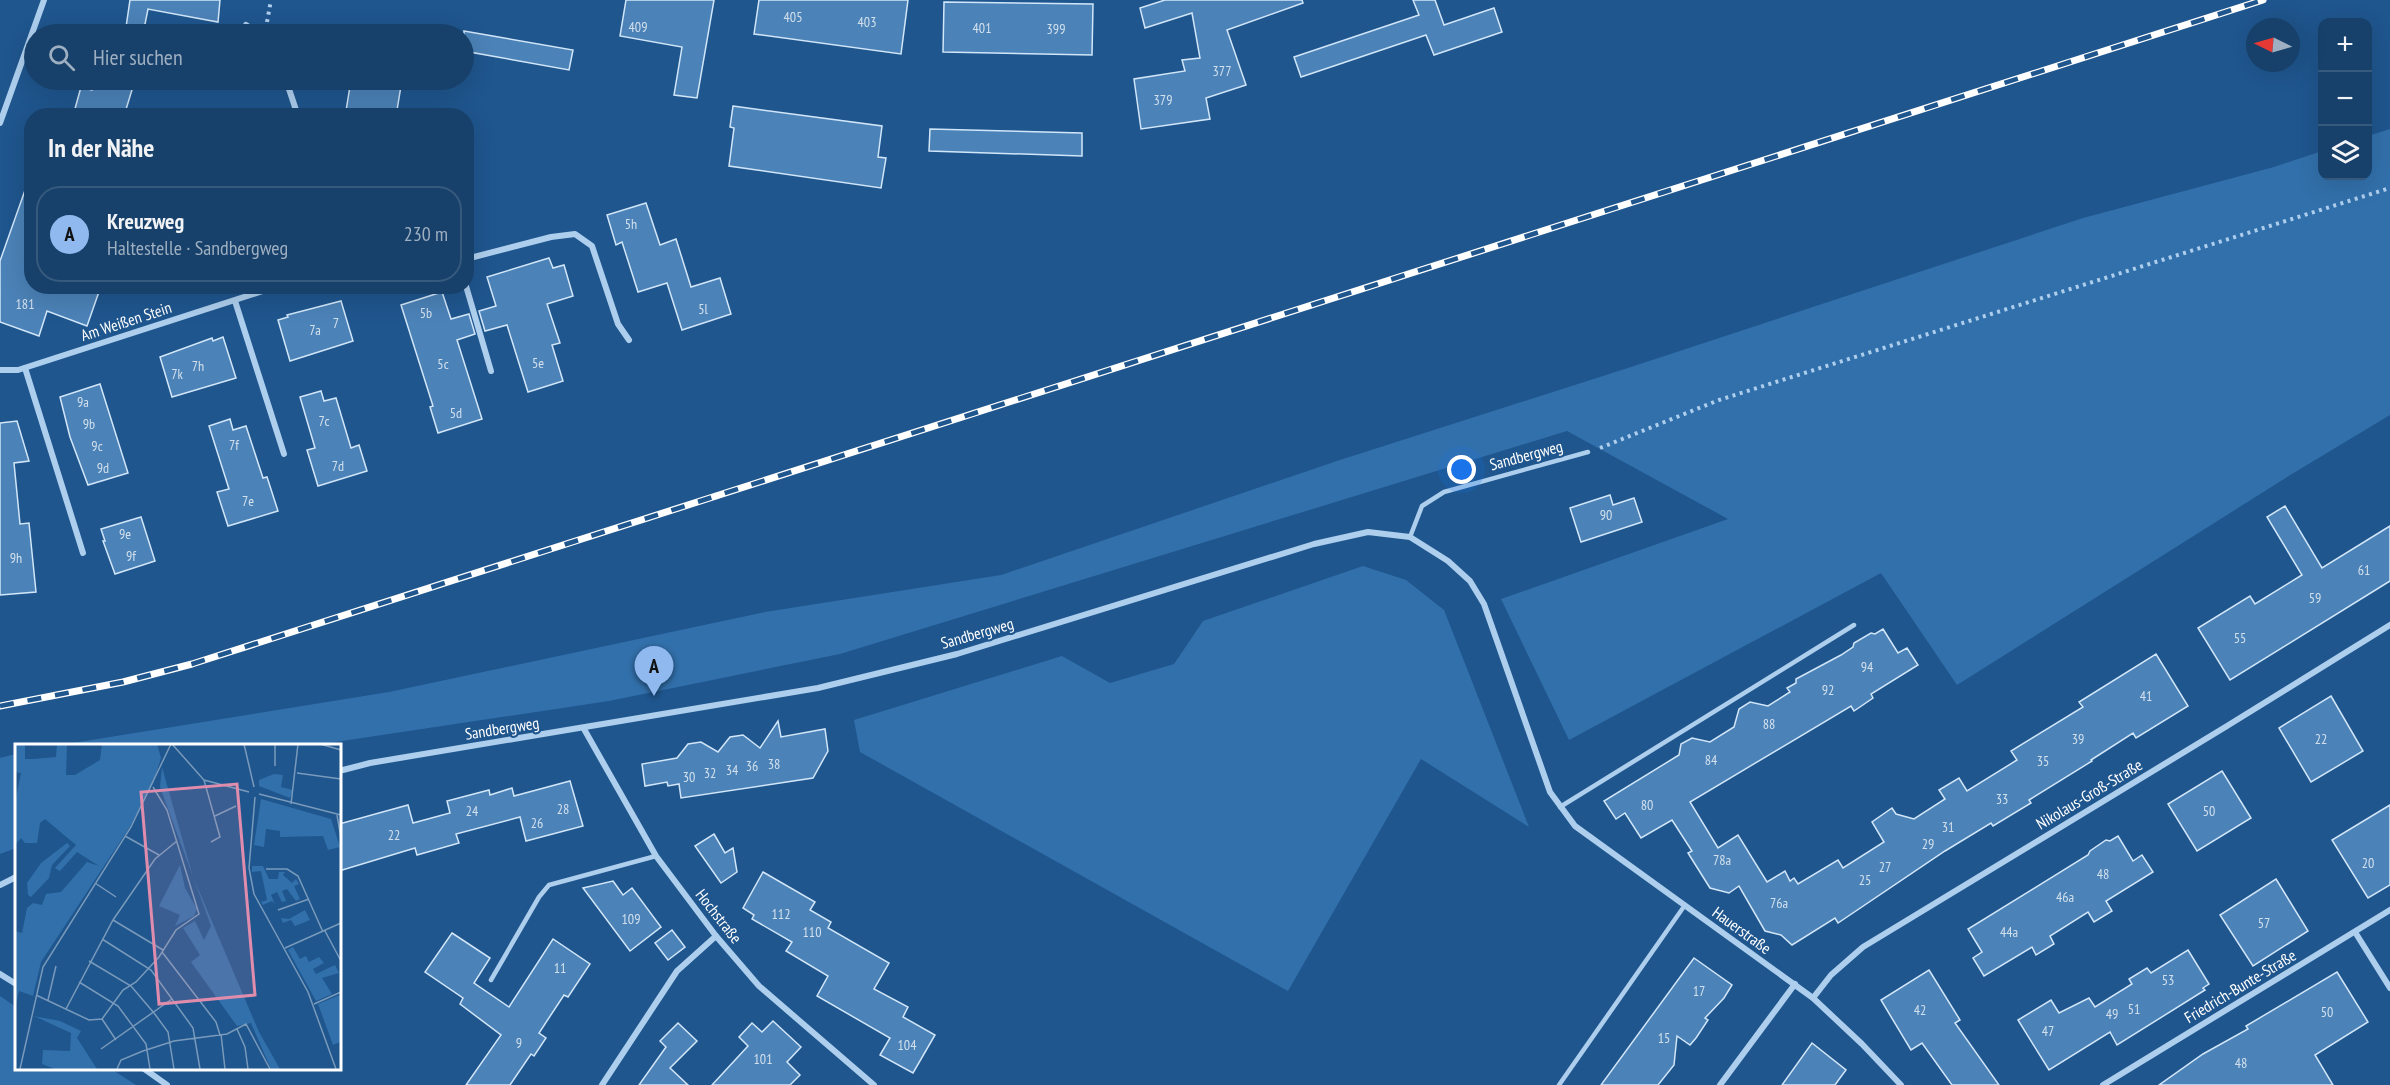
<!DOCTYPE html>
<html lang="de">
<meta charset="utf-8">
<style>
:root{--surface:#17406a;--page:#204770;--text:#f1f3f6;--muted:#9eafc1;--line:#36597e;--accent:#90b9f0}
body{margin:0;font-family:"PT Sans Narrow",sans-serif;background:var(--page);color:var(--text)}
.controls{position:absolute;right:18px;top:18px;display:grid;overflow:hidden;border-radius:12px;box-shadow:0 6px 24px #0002}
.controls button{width:54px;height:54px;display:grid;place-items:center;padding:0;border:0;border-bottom:2px solid var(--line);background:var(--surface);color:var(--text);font:30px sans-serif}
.compass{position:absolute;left:2246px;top:18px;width:54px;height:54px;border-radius:50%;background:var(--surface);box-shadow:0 6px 24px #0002;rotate:275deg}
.you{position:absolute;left:1462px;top:470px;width:21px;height:21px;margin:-15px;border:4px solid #fff;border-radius:50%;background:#1a73e8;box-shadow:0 0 0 9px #1a73e833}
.badge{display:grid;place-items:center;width:39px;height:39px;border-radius:50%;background:var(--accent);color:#111;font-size:20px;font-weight:700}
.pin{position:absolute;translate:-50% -50px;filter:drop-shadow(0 2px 3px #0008)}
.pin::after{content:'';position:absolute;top:32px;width:21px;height:18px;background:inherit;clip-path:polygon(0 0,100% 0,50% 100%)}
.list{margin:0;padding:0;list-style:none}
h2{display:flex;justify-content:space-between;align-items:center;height:78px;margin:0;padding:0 24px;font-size:26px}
h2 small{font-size:20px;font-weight:400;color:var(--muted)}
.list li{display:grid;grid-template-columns:39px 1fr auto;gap:18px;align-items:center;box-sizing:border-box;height:96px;margin:0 12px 12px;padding:0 12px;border:2px solid var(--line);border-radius:24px}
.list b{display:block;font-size:22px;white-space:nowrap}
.list p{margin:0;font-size:20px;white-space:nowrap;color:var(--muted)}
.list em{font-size:20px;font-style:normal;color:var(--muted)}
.icon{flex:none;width:33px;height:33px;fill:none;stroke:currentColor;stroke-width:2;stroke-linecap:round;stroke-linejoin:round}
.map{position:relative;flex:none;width:2390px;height:1085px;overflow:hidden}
.search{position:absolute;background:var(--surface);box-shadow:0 6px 24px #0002;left:24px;top:24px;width:450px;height:66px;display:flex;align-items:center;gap:15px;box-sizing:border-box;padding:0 21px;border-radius:33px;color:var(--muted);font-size:22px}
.panel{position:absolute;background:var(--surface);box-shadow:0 6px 24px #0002;left:24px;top:108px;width:450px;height:186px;border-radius:24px}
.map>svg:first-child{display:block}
</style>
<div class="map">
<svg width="2390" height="1085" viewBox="0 0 2390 1085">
<rect width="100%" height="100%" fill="#1f568e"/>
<!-- green -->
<g fill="#3270ab">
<polygon points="2390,129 2390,415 2292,474 1957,685 1881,573 1569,740 1501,599 1728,519 1567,431 840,654 609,701 309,746 54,746 389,692 765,612 1001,575 1340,460 1631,367 2083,218 2274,167 2322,151 2322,176 2368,176 2368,136"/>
<polygon points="1363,566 1406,580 1444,610 1529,827 1421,759 1288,991 860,752 854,720 1062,656 1110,683 1174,664 1203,621"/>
<polygon points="16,754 16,848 0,854 0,758"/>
<polygon points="0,996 16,1007 16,1068 111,1069 136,1085 0,1085"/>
</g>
<!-- building -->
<g fill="#4b82b7" stroke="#d2e6f9" stroke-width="1.5">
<polygon points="130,0 220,0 218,22 148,9 143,34 125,34"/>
<polygon points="626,0 714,0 697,98 674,95 682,47 620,36"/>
<polygon points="759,0 908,0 901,54 754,34"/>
<polygon points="1165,0 1302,0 1303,3 1227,30 1246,85 1206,98 1210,119 1141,129 1134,79 1185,71 1182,60 1200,58 1192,13 1145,28 1140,8"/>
<polygon points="1413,0 1435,0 1444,25 1494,8 1502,32 1434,55 1426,35 1301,77 1294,57 1419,15"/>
<polygon points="944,2 1093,4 1092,55 943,52"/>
<polygon points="464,31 573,50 569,70 464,51"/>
<polygon points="95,80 135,80 124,116 73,116 81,87 92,90"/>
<polygon points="351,80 402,80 396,116 372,116 346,111"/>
<polygon points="733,106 882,126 878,157 886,158 881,188 729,166 734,128 730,127"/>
<polygon points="930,129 1082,133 1082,156 929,151"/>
<polygon points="29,179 32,179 32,286 101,286 87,326 47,311 39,336 0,322 0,261"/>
<polygon points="646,203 660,245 676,239 691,287 720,278 731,314 682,330 667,283 638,292 622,242 616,245 607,215"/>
<polygon points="549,258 553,268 564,265 573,296 547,304 560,343 552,345 563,381 528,392 507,325 485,331 479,311 496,306 487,277"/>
<polygon points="442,292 451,319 469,314 475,334 457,340 482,419 438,433 430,407 433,406 401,305"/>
<polygon points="341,301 353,341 290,361 278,320 288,317 287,315"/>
<polygon points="223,337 236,378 172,397 160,357 212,338 213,341"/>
<polygon points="100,384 128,473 88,485 70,437 60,397"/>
<polygon points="321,391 324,401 336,398 351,448 359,445 367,471 318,486 307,450 315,448 300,397"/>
<polygon points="230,419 233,430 246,426 263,478 267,477 278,511 228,526 217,492 229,489 209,426"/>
<polygon points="17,421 29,461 14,463 20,524 29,523 36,592 0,595 0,423"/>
<polygon points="1610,495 1613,505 1634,498 1642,522 1581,542 1570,508"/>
<polygon points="2285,506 2322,568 2390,526 2390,581 2230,680 2198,628 2250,596 2255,604 2302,575 2267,517"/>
<polygon points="141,517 155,561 115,574 103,541 105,541 101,529"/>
<polygon points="1883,629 1898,653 1907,648 1918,665 1871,694 1873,698 1854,711 1851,706 1690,802 1718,848 1738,835 1767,882 1785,871 1790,881 1794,878 1798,884 1838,860 1843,868 1884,842 1872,822 1892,808 1896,814 1914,819 1945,799 1939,790 1959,778 1967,791 2017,760 2011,751 2083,707 2079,702 2156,654 2188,706 2136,738 2133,733 2091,760 2092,761 2029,800 2031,803 1993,826 1991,823 1945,851 1838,923 1835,918 1792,945 1781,935 1765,931 1739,886 1729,893 1710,888 1688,853 1692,851 1672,820 1641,838 1625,813 1616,819 1604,801 1679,755 1681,744 1692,738 1710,742 1734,727 1739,709 1750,702 1768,706 1790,692 1787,688 1796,683 1796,679 1841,655 1853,647 1854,643 1871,633 1875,634"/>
<polygon points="2331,696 2363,751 2311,782 2279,728"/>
<polygon points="778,721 781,737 825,729 828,751 813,778 681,798 679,784 668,786 667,782 645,786 642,764 677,758 688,744 701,742 718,752 730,737 743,735 760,748"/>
<polygon points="2222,771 2251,818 2197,851 2168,804"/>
<polygon points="570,781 583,826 526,841 520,817 456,834 459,843 417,855 415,848 339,871 339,824 408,805 413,823 450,813 447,801 489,790 490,795 512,788 514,796"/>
<polygon points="2390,805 2390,885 2368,898 2332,840"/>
<polygon points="714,834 725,853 733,848 737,872 721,883 695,846"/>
<polygon points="2118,836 2133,861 2142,855 2153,872 2106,901 2112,911 2094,922 2088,912 2050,936 2054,944 2036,955 2032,947 1984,976 1973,958 1982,952 1968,929 2088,855 2090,851 2106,840 2110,841"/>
<polygon points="763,872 815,902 810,910 831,922 828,928 889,963 874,989 908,1007 903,1017 935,1035 913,1073 880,1055 890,1038 817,996 828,976 786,951 792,942 752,919 754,915 743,908"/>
<polygon points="2276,879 2308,931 2253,966 2220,915"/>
<polygon points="613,881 623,895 632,888 661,927 630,951 583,888"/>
<polygon points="672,930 685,947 668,960 655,943"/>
<polygon points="452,933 490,958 474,983 509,1007 553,939 590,964 568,997 564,995 539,1033 546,1038 534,1056 531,1054 510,1085 466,1085 501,1035 460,1004 463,998 425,972"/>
<polygon points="2188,950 2209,984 2203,988 2205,990 2117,1045 2110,1032 2049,1070 2018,1020 2051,1000 2059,1013 2089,998 2095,1007 2132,984 2129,979 2147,968 2151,973"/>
<polygon points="1694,958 1732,985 1724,998 1705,1018 1708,1020 1696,1038 1690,1045 1677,1036 1674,1065 1658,1085 1601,1085"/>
<polygon points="1929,970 1960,1020 1955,1023 1999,1085 1952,1085 1922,1043 1911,1050 1881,1000"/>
<polygon points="2337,972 2368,1022 2315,1055 2333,1085 2159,1085 2203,1054 2248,1029 2246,1026"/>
<polygon points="773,1021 801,1047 787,1062 800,1075 790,1085 712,1085 748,1046 739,1037 752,1023 762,1032"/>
<polygon points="678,1023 697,1041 670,1068 688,1085 639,1085 666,1047 660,1041"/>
<polygon points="1812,1043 1846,1070 1840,1078 1835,1085 1782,1085"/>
</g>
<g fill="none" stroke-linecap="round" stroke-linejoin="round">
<!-- path -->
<g stroke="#adceed" stroke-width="4" stroke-dasharray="3 4.5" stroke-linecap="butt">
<polyline points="267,22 271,0"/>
<polyline points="1600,448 1719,400 2390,188"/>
</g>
<!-- lane -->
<g stroke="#adceed" stroke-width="4.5">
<polyline points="1410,537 1422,506 1444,492 1588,452"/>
<polyline points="1560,807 1854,625"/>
<polyline points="491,980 539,897 549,885 656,856"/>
<polyline points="1559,1085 1685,905"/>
</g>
<!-- street -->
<g stroke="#adceed" stroke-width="6">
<polyline points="246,25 259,34"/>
<polyline points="286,80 298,116"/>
<polyline points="0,123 44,0"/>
<polyline points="466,259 551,237 575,234 592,246 618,324 629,340"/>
<polyline points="466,286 491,371"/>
<polyline points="235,301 284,454"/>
<polyline points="25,368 83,553"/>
<polyline points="0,370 18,370 278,286"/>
<polyline points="584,729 656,856 716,936 759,986 874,1085"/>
<polyline points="339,771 370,763 818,688 957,654 1314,544 1368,532 1410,537 1448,561 1470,581 1484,604 1550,792 1575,826 1813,998 1862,1044 1901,1085"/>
<polyline points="0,885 16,877"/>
<polyline points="2355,932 2390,988"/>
<polyline points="0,974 16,984"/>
<polyline points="1813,998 1831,975 1863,947 2227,726 2390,625"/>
<polyline points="143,1068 167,1085"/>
<polyline points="602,1085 677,971 716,936"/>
<polyline points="1720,1085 1795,984"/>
<polyline points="2103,1085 2390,910"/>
</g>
<defs>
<polyline id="rail" points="0,706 123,682 192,664 2263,0"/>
</defs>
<!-- rail casing -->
<use href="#rail" stroke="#fff" stroke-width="7"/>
<!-- rail -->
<use href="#rail" stroke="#1f568e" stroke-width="4.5" stroke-dasharray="14" stroke-linecap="butt"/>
</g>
<g text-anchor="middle" stroke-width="4.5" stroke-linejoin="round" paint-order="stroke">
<!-- number labels -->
<g font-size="14" fill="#d2e0ed">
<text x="793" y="22">405</text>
<text x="867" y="27">403</text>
<text x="638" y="32">409</text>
<text x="982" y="33">401</text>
<text x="1056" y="34">399</text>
<text x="1222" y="76">377</text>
<text x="1163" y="105">379</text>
<text x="631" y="229">5h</text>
<text x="25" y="309">181</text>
<text x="703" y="314">5l</text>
<text x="426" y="318">5b</text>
<text x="336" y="328">7</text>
<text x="315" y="335">7a</text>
<text x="538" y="368">5e</text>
<text x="443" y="369">5c</text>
<text x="198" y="371">7h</text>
<text x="177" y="379">7k</text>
<text x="83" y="407">9a</text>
<text x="456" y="418">5d</text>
<text x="324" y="426">7c</text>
<text x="89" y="429">9b</text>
<text x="234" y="450">7f</text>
<text x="97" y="451">9c</text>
<text x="338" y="471">7d</text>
<text x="103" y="473">9d</text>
<text x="248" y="506">7e</text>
<text x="1606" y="520">90</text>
<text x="125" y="539">9e</text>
<text x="131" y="561">9f</text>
<text x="16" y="563">9h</text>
<text x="2364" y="575">61</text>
<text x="2315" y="603">59</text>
<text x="2240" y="643">55</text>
<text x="1867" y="672">94</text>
<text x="1828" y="695">92</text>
<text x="2146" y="701">41</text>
<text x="1769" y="729">88</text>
<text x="2078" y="744">39</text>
<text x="2321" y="744">22</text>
<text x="1711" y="765">84</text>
<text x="2043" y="766">35</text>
<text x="774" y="769">38</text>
<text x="752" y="771">36</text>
<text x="732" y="775">34</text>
<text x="710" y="778">32</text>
<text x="689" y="782">30</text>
<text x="2002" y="804">33</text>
<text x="1647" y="810">80</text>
<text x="563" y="814">28</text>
<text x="472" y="816">24</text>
<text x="2209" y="816">50</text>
<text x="537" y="828">26</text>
<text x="1948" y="832">31</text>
<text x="394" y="840">22</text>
<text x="1928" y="849">29</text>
<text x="1722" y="865">78a</text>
<text x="2368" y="868">20</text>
<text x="1885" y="872">27</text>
<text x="2103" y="879">48</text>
<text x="1865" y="885">25</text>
<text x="2065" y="902">46a</text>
<text x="1779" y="908">76a</text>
<text x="781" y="919">112</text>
<text x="631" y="924">109</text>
<text x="2264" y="928">57</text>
<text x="812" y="937">110</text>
<text x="2009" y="937">44a</text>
<text x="560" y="973">11</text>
<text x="2168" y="985">53</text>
<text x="1699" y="996">17</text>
<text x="2134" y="1014">51</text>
<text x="1920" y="1015">42</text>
<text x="2327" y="1017">50</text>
<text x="2112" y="1019">49</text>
<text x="2048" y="1036">47</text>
<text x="1664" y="1043">15</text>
<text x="519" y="1048">9</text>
<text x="907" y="1050">104</text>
<text x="763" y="1064">101</text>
<text x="2241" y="1068">48</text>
</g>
<!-- street labels -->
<g font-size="16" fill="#fff" stroke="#1f568e">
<text transform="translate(126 321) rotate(-18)" y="6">Am Weißen Stein</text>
<text transform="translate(1526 455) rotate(-15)" y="6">Sandbergweg</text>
<text transform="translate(977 633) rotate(-16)" y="6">Sandbergweg</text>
<text transform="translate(502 728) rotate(-9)" y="6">Sandbergweg</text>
<text transform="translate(2089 794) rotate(-31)" y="6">Nikolaus-Groß-Straße</text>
<text transform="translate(719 916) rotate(52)" y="6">Hochstraße</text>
<text transform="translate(1742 930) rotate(36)" y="6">Hauerstraße</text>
<text transform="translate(2240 986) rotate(-31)" y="6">Friedrich-Bunte-Straße</text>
</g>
</g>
<!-- overview -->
<g transform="translate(15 744)">
<rect width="326" height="326" fill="#1f568e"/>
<path d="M 0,0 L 10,0 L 10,15 L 19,15 L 41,13 L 42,0 L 52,0 L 51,31 L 60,31 L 85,16 L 87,0 L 142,0 L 146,14 L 138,40 L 116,81 L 26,218 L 18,252 L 4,247 L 0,264 L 0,187 L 7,189 L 12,164 L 18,159 L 27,161 L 31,150 L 46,148 L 72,118 L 84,122 L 62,108 L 45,127 L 40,124 L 61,101 L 30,75 L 25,79 L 22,99 L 10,99 L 6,94 L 0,101 L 0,58 L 6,29 L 0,28 ZM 147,23 L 178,133 L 244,288 L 265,325 L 256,325 L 236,279 L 222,282 L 176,218 L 185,211 L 168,184 L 180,177 L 189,196 L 196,182 L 145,43 ZM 259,30 L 268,31 L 266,43 L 278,46 L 275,54 L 244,42 L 244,36 ZM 246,55 L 316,75 L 325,103 L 313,106 L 308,92 L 265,93 L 265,87 L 251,85 L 249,103 L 239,101 ZM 52,99 L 55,102 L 37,121 L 34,134 L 16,153 L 13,151 L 12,139 L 26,119 ZM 165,121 L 170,144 L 182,165 L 179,172 L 160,182 L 165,171 L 144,162 ZM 237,122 L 248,122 L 254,135 L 263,135 L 264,128 L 270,128 L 268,131 L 277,139 L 281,135 L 284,140 L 279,142 L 285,155 L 281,157 L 272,145 L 267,147 L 271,157 L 267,158 L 262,148 L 256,151 L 260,160 L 257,157 L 248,161 L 246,158 L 252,156 L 246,127 L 237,128 ZM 290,166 L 295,176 L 280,182 L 276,176 L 268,179 L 266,174 L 274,175 ZM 278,203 L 285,215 L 291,212 L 294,218 L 304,213 L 309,219 L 298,225 L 301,230 L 320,221 L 324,229 L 307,234 L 317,250 L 301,257 L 273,206 ZM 325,251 L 325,298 L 318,301 L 303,260 ZM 19,272 L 45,277 L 66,287 L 62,294 L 82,325 L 40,325 L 27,320 L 28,306 L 55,307 L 56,289 Z" fill="#3270ab"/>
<path fill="none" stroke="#799abb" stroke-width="1.5" d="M 157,0 L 189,36 L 205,93 L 196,98M 229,0 L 239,43M 260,0 L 260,22M 305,0 L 326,6M 282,29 L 326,35M 189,36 L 234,48M 244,50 L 326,71M 240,53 L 234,124 L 239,150 L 293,248 L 321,325M 276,60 L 283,0M 322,71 L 326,94M 200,72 L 221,62M 110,92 L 144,111M 251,125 L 272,125 L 283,132 L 308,188M 80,139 L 101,153M 263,166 L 294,155M 98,176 L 148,206M 310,187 L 326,217M 87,195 L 136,226 L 178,284 L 185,325M 270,204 L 326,179M 147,208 L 201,278 L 205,291M 74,217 L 116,242 L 139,269 L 153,288 L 159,325M 64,238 L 103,262 L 131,300 L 135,325M 21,251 L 74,276 L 87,275 L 108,246 L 121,238 L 144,213 L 161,186 L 184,170 L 152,66 L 138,43M 33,256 L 41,222M 299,260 L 326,248M 51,265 L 98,176 L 140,115 L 162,97M 87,275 L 101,296M 222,285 L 230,303 L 233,325M 206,290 L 210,325M 86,305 L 157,255M 5,325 L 28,223 L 116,83 L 156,0M 102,325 L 106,316 L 128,307 L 159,297 L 212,290 L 231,280 L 255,325"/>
<path fill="#e08cad" fill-opacity="0.15" stroke="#e08cad" stroke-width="3" d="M 222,40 L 240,251 L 144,260 L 126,48 Z"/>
<rect width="326" height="326" fill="none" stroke="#fff" stroke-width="3"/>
</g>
</svg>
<div class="controls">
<button>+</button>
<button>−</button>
<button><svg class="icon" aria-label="layers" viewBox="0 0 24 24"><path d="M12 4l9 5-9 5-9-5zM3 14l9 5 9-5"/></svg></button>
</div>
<svg class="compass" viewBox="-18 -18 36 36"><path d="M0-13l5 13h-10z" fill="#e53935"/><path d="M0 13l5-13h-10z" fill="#9eafc1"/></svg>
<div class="you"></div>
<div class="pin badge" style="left:654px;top:696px">A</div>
<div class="search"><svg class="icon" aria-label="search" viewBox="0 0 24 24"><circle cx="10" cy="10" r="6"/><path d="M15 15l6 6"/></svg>Hier suchen</div>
<section class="panel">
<h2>In der Nähe<small></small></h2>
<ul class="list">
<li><span class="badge">A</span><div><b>Kreuzweg</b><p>Haltestelle · Sandbergweg</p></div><em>230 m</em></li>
</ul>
</section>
</div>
